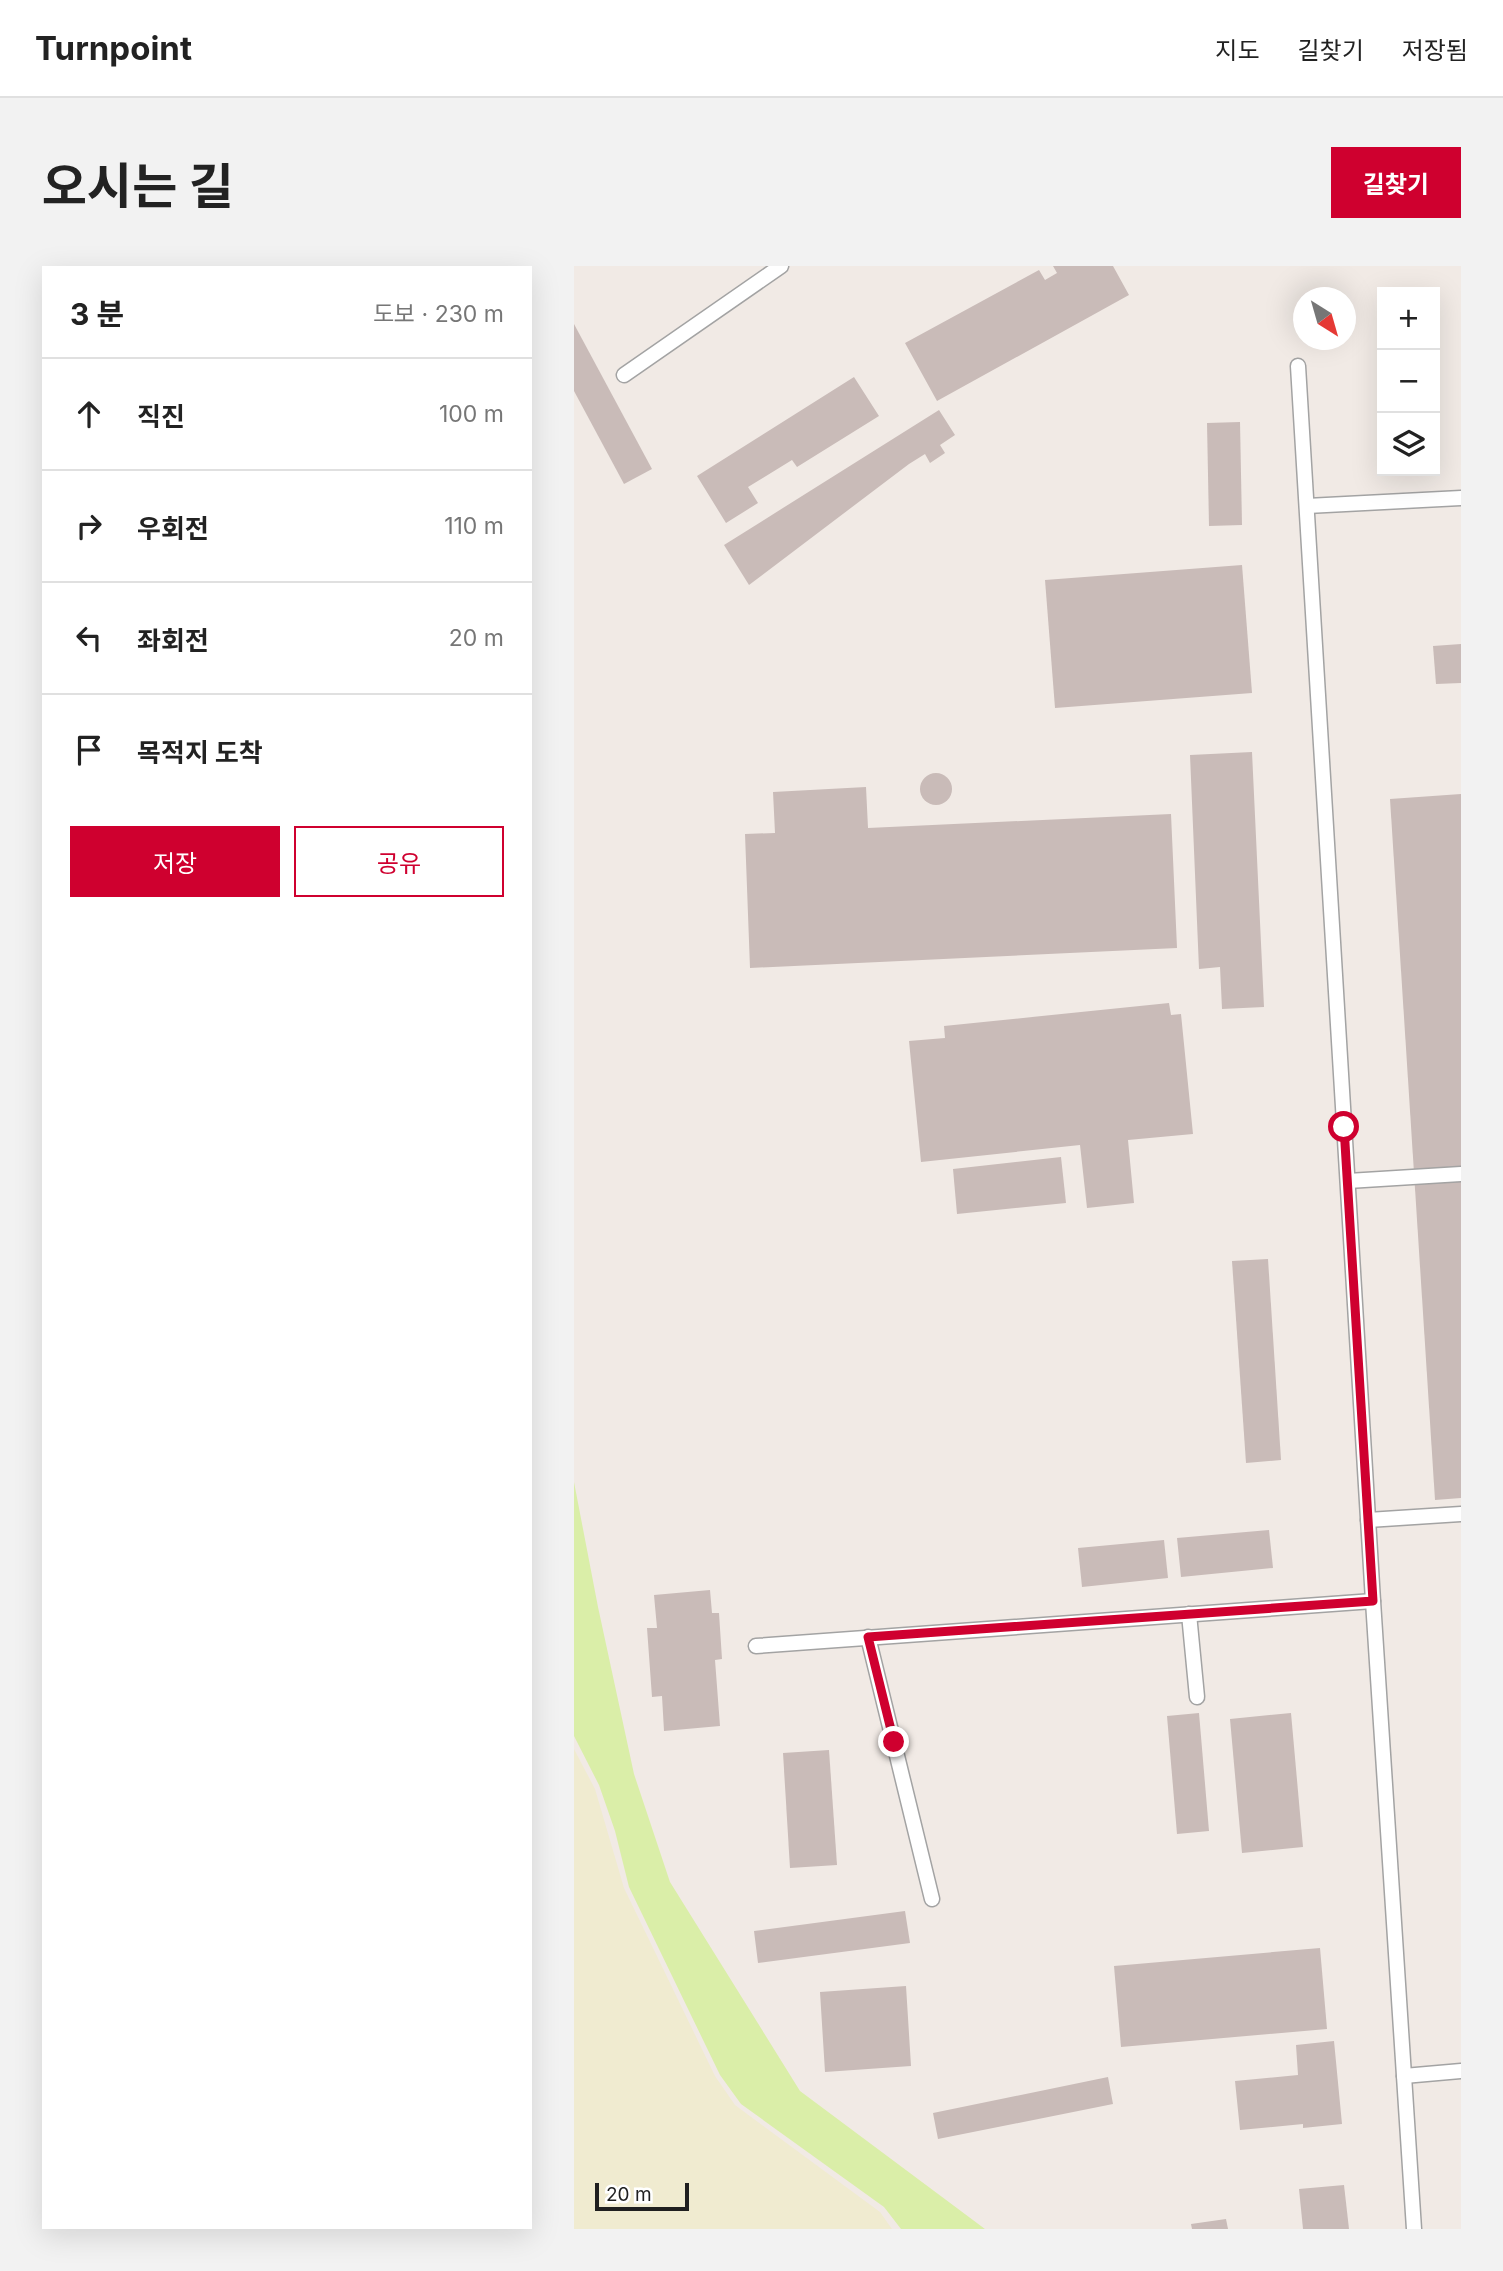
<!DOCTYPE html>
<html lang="ko">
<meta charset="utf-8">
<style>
:root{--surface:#fff;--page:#f2f2f2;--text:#222;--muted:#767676;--line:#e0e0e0;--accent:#cf002f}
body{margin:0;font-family:Inter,"Noto Sans KR",sans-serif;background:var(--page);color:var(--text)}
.controls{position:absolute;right:21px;top:21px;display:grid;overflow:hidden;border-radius:0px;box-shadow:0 7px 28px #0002}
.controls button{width:63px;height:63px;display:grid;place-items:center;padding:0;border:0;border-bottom:2px solid var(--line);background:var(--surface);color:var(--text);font:35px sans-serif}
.compass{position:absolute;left:719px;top:21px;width:63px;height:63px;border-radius:50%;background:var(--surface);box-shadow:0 7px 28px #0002;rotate:143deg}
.scale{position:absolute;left:21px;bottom:18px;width:94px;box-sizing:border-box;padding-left:7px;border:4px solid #1f1f1f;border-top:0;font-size:19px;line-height:24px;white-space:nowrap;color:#1f1f1f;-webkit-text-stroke:5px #fff;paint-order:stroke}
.stop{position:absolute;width:21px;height:21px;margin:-16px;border:5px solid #cf002f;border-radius:50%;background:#fff}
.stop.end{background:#cf002f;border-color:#fff;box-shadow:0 2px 7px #0008}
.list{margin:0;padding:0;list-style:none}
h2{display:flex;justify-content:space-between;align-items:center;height:91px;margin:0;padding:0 28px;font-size:30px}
h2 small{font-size:23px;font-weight:400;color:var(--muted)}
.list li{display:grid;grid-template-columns:46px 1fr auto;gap:21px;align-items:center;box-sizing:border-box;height:112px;padding:0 28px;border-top:2px solid var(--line)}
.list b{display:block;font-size:26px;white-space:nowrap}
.list em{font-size:23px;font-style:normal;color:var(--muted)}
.actions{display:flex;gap:14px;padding:21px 28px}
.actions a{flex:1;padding:16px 0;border:2px solid var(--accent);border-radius:0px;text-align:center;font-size:24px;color:var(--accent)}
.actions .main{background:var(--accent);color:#fff}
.icon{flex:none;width:38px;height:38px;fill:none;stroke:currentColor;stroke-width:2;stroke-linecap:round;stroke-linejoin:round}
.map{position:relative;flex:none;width:887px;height:1963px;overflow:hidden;border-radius:0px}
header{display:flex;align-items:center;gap:42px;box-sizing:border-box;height:98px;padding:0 35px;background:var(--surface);border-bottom:2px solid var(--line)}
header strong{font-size:33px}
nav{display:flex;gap:38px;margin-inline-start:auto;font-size:24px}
.intro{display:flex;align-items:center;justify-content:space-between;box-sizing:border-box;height:168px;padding:0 42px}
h1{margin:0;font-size:49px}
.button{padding:18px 32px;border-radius:0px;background:var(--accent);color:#fff;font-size:24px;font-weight:700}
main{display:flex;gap:42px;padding:0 42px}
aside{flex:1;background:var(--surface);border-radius:0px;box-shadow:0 7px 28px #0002}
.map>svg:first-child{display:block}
</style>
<header>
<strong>Turnpoint</strong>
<nav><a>지도</a><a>길찾기</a><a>저장됨</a></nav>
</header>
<div class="intro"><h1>오시는 길</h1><a class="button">길찾기</a></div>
<main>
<aside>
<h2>3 분<small>도보 · 230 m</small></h2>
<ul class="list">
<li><svg class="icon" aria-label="ahead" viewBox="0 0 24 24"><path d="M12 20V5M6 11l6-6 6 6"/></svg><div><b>직진</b></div><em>100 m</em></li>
<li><svg class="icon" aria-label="right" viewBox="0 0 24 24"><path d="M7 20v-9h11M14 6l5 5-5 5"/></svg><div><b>우회전</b></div><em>110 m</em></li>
<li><svg class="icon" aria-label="left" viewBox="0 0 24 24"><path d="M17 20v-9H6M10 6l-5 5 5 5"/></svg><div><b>좌회전</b></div><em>20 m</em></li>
<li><svg class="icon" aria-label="arrive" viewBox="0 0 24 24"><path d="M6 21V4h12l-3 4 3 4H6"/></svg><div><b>목적지 도착</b></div></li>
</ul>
<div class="actions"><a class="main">저장</a><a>공유</a></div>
</aside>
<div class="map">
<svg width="887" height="1963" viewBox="0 0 887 1963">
<rect width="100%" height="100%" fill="#f1eae5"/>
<!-- farmland -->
<polygon fill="#f0ebd0" points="0,1483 21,1523 50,1622 141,1810 161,1839 306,1946 318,1963 0,1963"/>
<!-- grass -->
<polygon fill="#daeea8" points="0,1216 24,1341 60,1508 96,1616 226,1825 411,1963 327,1963 310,1941 167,1838 146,1809 55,1621 41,1565 25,1519 0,1470"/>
<!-- building -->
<g fill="#c9bbb8">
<polygon points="479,0 539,0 555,29 363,135 331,77 465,4 471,14 483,7"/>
<polygon points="0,58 78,203 50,218 0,125"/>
<polygon points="280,111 305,150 223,201 218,194 174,221 184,237 152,257 123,210"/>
<polygon points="365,144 381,169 366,179 371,187 356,197 351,188 335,198 175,319 150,279"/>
<polygon points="666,156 668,259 635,260 633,157"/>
<polygon points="668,299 678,427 481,442 471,314"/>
<polygon points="887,378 887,417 862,418 859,380"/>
<polygon points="678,486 690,741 648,743 646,701 625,703 616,489"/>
<circle cx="362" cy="523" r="16"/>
<polygon points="292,521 294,562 597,548 603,682 176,702 171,568 201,567 199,526"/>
<polygon points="887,528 887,1232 861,1234 816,533"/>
<polygon points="595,737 597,749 607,748 619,868 554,874 560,937 513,942 506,879 347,896 335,775 371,772 370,760"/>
<polygon points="487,891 492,937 383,948 379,903"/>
<polygon points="694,993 707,1194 672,1197 658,995"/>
<polygon points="695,1264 699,1302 607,1311 603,1272"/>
<polygon points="590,1274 594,1312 508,1321 504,1282"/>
<polygon points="136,1324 138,1347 145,1347 148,1393 141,1394 146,1460 90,1465 88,1430 78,1431 73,1362 83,1362 80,1329"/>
<polygon points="625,1447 635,1565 603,1568 593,1450"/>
<polygon points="717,1447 729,1581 668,1587 656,1453"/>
<polygon points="255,1484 263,1599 216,1602 209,1487"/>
<polygon points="331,1645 336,1677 184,1697 180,1665"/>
<polygon points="746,1682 753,1763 547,1781 540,1700"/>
<polygon points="332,1720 337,1800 251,1806 246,1726"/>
<polygon points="760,1775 768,1858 729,1862 729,1858 666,1864 661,1815 724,1809 722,1779"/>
<polygon points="534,1811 539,1838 364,1873 359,1847"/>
<polygon points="770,1919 775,1963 729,1963 725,1923"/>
<polygon points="652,1953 654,1963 618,1963 617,1958"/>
</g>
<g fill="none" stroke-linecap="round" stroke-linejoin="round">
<defs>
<g id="service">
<polyline points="724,100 799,1335 840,1963"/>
<polyline points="50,109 207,0"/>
<polyline points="733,240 887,232"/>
<polyline points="774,915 887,908"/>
<polyline points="794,1254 887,1248"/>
<polyline points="615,1348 623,1431"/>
<polyline points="294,1371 358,1633"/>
<polyline points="182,1380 799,1335"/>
<polyline points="830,1810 887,1805"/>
</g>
</defs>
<!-- service casing -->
<use href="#service" stroke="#a3a3a3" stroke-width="17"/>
<!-- service -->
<use href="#service" stroke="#fff" stroke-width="14"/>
</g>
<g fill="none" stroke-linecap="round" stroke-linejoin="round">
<!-- route -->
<polyline stroke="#cf002f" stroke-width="9" points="320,1476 294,1371 799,1335 770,861"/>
</g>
</svg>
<div class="controls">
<button>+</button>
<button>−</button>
<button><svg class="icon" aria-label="layers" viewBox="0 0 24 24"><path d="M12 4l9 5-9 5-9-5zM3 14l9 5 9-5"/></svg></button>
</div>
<svg class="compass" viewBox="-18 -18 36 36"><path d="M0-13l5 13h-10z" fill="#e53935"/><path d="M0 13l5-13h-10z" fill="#767676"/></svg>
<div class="scale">20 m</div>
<div class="stop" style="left:770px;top:861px"></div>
<div class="stop end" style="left:320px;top:1476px"></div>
</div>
</main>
